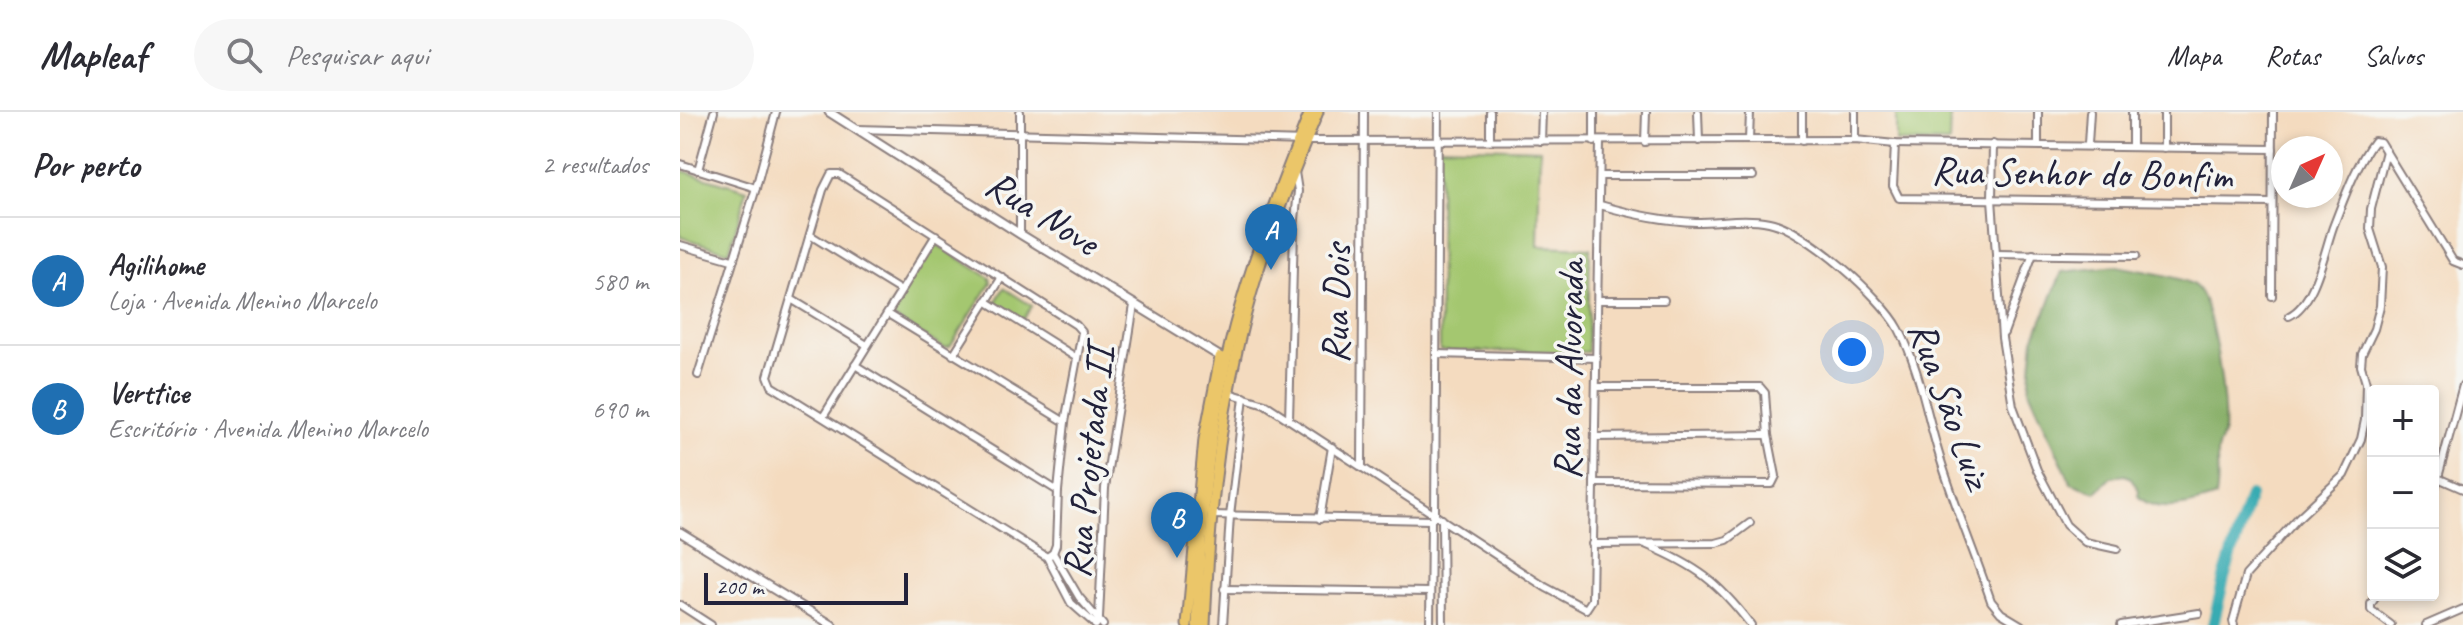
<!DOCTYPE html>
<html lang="pt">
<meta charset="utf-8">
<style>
:root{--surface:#fff;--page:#f7f7f7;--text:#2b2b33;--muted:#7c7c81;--line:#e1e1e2;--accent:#1f6fb2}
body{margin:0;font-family:Caveat,sans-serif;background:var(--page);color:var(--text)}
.controls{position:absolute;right:24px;bottom:24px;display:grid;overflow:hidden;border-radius:8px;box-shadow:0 4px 12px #0003}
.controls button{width:72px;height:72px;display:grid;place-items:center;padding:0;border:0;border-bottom:2px solid var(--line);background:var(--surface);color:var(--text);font:40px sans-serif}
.compass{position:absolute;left:1591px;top:24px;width:72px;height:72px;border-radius:50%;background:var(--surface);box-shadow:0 4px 12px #0003;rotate:45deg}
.scale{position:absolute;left:24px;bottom:20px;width:204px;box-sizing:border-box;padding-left:8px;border:4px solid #22223b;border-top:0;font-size:22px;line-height:28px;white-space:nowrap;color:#22223b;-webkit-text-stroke:6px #f6f6f2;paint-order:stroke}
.you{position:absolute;left:1172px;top:240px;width:28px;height:28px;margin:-20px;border:6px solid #fff;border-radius:50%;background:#1a73e8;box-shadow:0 0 0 12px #1a73e833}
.badge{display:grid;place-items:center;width:52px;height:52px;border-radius:50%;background:var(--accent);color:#fff;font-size:26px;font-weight:700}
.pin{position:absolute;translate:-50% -66px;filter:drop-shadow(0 2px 4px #0008)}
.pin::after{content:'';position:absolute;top:42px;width:28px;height:24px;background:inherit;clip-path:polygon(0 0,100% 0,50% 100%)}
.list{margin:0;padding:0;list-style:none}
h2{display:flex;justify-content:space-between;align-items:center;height:104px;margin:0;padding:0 32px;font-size:34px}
h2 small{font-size:26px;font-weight:400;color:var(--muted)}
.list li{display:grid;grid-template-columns:52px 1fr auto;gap:24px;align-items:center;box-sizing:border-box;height:128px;padding:0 32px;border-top:2px solid var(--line)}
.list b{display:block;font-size:30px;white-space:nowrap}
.list p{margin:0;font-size:26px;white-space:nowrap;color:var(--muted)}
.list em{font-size:26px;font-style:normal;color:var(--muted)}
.icon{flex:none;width:44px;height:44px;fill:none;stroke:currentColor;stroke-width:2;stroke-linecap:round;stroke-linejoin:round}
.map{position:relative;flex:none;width:1783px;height:513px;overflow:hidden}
header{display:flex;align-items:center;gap:48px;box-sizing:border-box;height:112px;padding:0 40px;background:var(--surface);border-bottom:2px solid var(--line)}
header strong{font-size:38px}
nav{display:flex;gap:44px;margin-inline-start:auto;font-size:28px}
.search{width:560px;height:72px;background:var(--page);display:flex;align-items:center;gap:20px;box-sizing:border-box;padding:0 28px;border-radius:44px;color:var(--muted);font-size:30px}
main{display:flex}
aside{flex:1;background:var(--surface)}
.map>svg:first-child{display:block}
</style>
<header>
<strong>Mapleaf</strong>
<div class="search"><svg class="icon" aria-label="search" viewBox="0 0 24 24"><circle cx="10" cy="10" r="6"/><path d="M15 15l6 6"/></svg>Pesquisar aqui</div>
<nav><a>Mapa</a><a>Rotas</a><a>Salvos</a></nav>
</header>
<main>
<aside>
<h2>Por perto<small>2 resultados</small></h2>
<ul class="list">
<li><span class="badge">A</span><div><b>Agilihome</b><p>Loja · Avenida Menino Marcelo</p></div><em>580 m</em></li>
<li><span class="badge">B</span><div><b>Verttice</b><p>Escritório · Avenida Menino Marcelo</p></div><em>690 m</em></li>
</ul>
</aside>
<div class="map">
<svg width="1783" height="513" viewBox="0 0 1783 513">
<rect width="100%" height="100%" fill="#f6f6f2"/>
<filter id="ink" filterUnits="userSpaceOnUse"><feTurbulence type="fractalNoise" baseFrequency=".0125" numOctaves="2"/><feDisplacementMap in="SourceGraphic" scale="16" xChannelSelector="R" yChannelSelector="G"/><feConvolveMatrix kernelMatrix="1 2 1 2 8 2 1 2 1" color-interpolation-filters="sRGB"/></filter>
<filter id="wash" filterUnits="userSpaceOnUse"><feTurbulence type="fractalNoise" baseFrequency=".006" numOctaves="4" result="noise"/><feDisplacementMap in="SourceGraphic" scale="32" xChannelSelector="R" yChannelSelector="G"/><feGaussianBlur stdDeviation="1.8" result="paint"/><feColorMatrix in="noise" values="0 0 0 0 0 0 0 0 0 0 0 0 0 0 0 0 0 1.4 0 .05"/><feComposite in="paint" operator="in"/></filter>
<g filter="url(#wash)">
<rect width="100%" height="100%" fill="#f4dbbf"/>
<!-- green -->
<g fill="#a4c770" stroke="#637456" stroke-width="2">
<polygon points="1216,0 1270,0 1269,31 1216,30"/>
<polygon points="759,34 860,37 858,134 910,136 908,240 760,239"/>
<polygon points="0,58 67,78 49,140 0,125"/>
<polygon points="253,130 310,166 311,171 270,235 264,236 211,204 209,197"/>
<polygon points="324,176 352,194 343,208 315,191"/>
</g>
<!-- forest -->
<path fill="#83ac62" stroke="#52674e" stroke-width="2" d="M 1437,154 C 1456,158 1501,164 1515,174 C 1533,187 1547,295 1544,318 C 1543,327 1537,333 1537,342 C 1537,357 1539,369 1536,385 C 1514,393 1477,404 1458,384 L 1459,378 L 1451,366 L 1445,363 L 1431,365 L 1416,380 L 1391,371 L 1349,278 L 1354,227 L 1382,160 Z"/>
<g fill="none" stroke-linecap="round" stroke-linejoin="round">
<!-- river -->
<polyline stroke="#39abb2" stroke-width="12" points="1533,513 1544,466 1570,384"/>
</g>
</g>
<g filter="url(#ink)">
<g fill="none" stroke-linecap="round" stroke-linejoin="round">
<defs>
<g id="minor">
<polyline points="914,0 914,30"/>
<polyline points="1018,0 1019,29"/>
<polyline points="1175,0 1175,28"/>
<polyline points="1452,0 1452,34"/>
<polyline points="177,17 626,29 1175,28 1215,32 1593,37"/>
<polyline points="810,28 810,0"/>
<polyline points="1069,28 1070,0"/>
<polyline points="861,29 862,0"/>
<polyline points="1122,29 1122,0"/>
<polyline points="965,30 966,0"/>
<polyline points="1215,32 1213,74 1219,86 1592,91"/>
<polyline points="1313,32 1312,87 1317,156 1322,226 1333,294 1357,358 1386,413 1405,430 1437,437"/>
<polyline points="1358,32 1358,0"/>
<polyline points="1408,32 1410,0"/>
<polyline points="1484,36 1484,0"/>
<polyline points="0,52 76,76"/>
<polyline points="18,58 34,0"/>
<polygon points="151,62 159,62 396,213 402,220 385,310 378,379 376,433 373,441 367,445 92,274 88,264 143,78"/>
<polyline points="920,64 1073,64"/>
<path d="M 920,93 C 951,102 984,109 1016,110 C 1040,110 1065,105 1089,110 C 1125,117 1202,185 1219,217 C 1239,255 1246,299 1258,339 C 1273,390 1294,439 1311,489 L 1321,501 L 1341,513"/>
<polyline points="340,122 340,0"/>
<polyline points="130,123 221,179"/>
<polyline points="0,133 52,148"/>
<polyline points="1316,142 1456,144"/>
<polyline points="1592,184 1593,0"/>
<polyline points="111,187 187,233"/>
<polyline points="918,188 984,188"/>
<polyline points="306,189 397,246"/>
<polyline points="208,202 385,310"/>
<path d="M 1609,204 C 1635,192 1644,140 1653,115 C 1664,87 1675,54 1694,29 L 1700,30 L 1773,149 L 1783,153"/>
<polyline points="1324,221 1353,142"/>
<polyline points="756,242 917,246"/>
<polyline points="273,243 322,165"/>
<polyline points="175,253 378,379"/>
<polyline points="18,263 76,76 96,0"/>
<polyline points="549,281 585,292 865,475 906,497 912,488 920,30"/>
<polyline points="143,305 256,123"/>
<polyline points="609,308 614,117 618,79 615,60"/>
<polyline points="915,325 1088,323"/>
<polyline points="682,356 684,0"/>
<polyline points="1760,367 1783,377"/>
<polyline points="914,371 1092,372 1096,364 1088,323 1085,281 1080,275 916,275"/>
<polyline points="1753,384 1783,273"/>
<polyline points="755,402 758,0"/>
<polyline points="531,403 751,408 755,402"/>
<polyline points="640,407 652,335"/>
<polyline points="762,407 763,513"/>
<polyline points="912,432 1036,431 1047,428 1070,411"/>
<path d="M 967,433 C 1017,454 1038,470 1071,513"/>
<polyline points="373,441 399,485 423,513"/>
<polyline points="367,445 391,491 416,513"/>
<polyline points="544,477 750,480"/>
<polyline points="1697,483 1691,492 1691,498 1711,513"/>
<polyline points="0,493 31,513"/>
<polyline points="415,513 419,506 425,376 454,193"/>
<polyline points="543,513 550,404 564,285"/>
<polyline points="750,513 751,408"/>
<polyline points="1441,513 1519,501"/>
<polyline points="1554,513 1553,509 1566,463 1618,406 1664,363 1681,327 1685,308 1686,271 1681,254 1682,242 1694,217 1700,194 1702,155 1690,117 1691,97 1706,39"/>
<polyline points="1746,513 1783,497"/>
</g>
<g id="tertiary">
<polyline points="149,0 340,122 544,247"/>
<polyline points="0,420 152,513"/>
</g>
<g id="primary">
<polyline points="507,513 524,327 540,245"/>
<path d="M 517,513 C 520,412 529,310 555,212 C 575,139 602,70 630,0"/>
<path d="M 525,513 C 529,418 537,323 559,230 C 577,150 607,75 638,0"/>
</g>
</defs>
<!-- minor casing -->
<use href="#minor" stroke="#8b7e7d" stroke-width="10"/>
<!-- tertiary casing -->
<use href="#tertiary" stroke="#8b7e7d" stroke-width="11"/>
<!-- primary casing -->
<use href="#primary" stroke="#8b7e7d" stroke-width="13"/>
<!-- minor -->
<use href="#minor" stroke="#fff" stroke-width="6"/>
<!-- tertiary -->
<use href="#tertiary" stroke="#fff" stroke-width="7"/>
<!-- primary -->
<use href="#primary" stroke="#ebc669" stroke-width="9"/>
</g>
</g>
<g text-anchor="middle" stroke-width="7" stroke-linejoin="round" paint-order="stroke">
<!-- street labels -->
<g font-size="40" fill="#22223b" stroke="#f6f6f2">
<text transform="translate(1402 60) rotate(1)" y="14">Rua Senhor do Bonfim</text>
<text transform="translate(363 100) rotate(32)" y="14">Rua Nove</text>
<text transform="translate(655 192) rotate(-89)" y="14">Rua Dois</text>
<text transform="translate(888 258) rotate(-89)" y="14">Rua da Alvorada</text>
<text transform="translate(1271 292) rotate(70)" y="14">Rua São Luiz</text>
<text transform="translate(407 350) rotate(-84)" y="14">Rua Projetada II</text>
</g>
</g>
</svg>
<div class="controls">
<button>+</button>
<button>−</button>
<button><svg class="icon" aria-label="layers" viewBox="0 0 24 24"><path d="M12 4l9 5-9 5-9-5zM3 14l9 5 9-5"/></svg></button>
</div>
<svg class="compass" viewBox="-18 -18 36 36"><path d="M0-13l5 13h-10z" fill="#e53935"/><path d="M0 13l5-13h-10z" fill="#7c7c81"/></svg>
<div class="scale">200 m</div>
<div class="you"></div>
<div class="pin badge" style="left:591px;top:158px">A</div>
<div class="pin badge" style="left:497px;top:446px">B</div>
</div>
</main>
